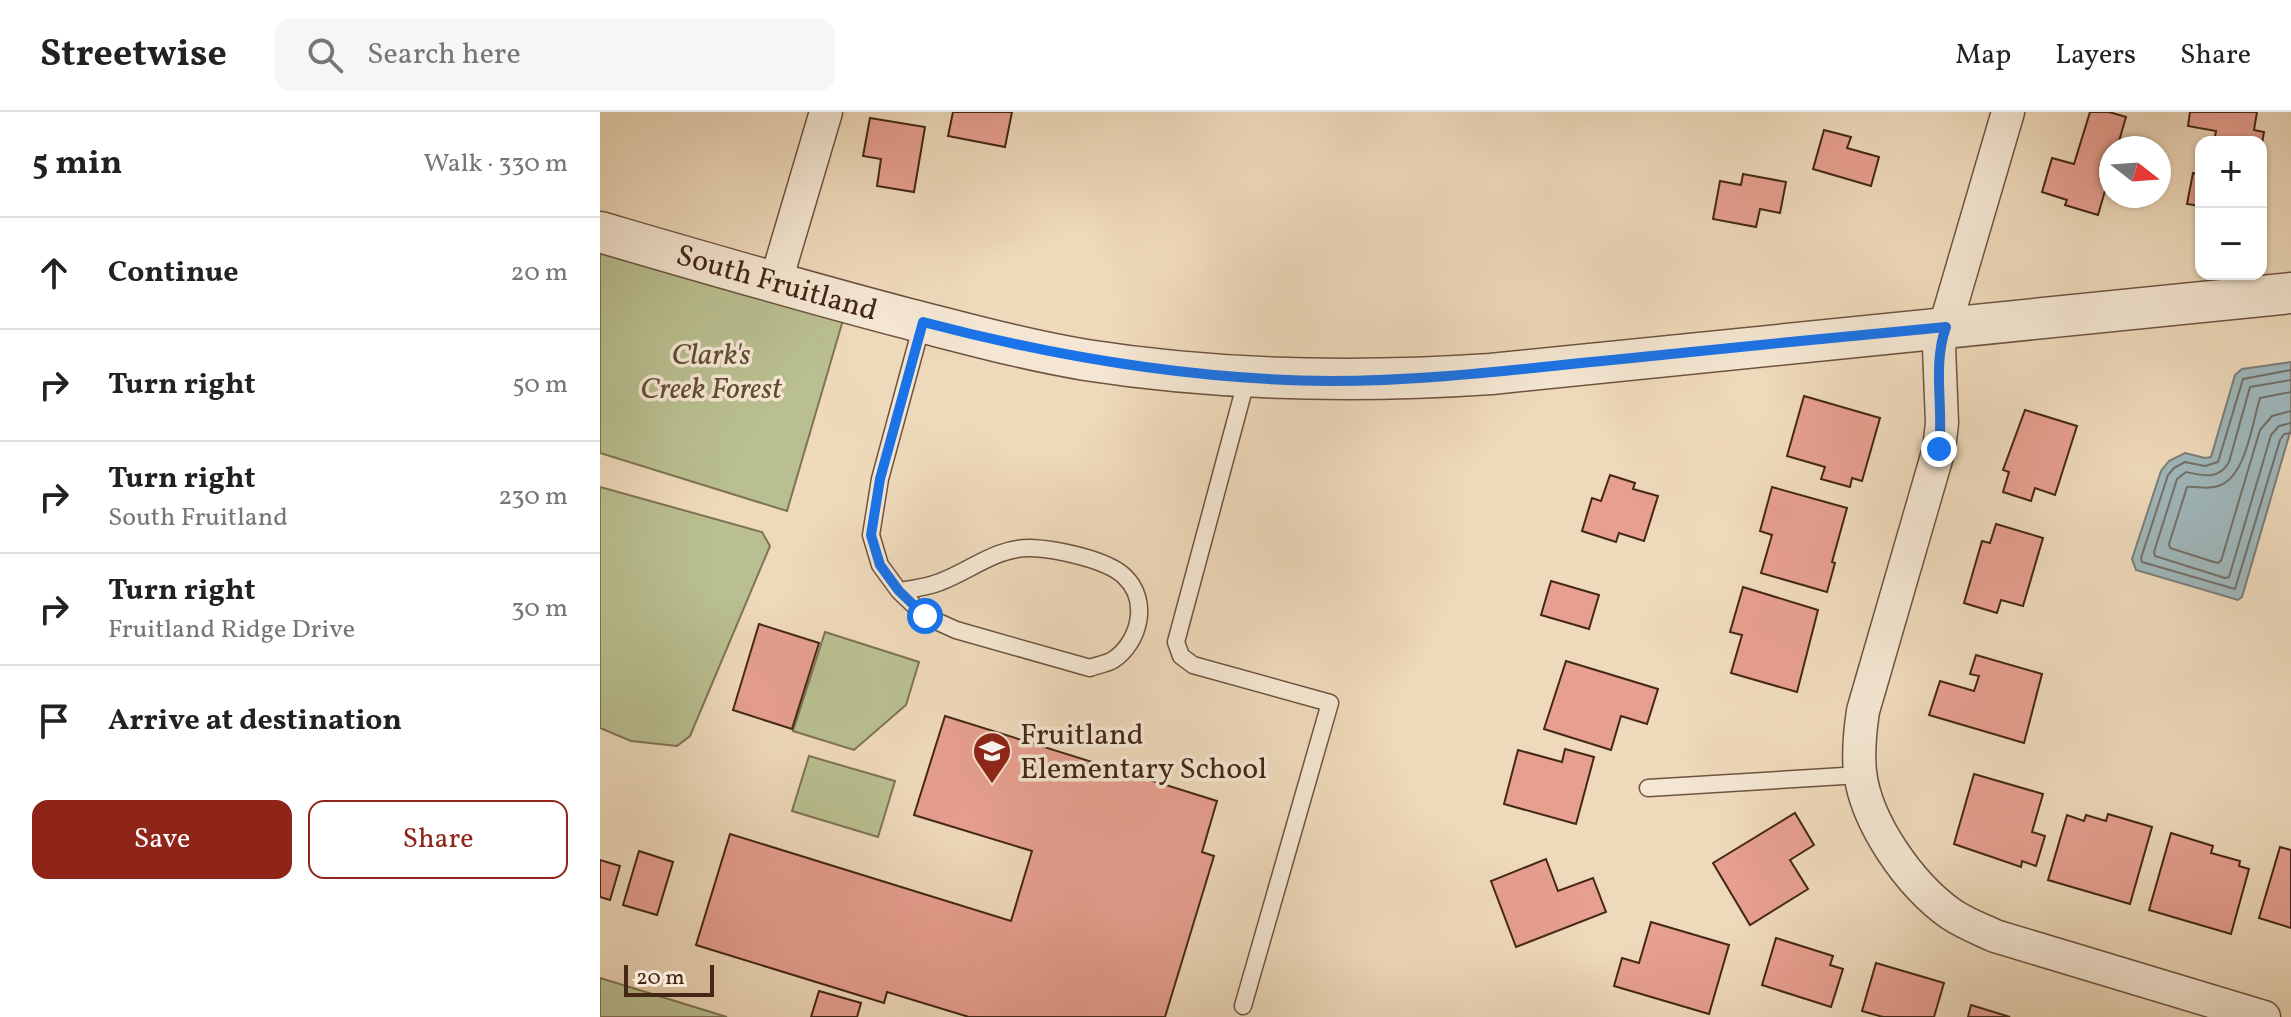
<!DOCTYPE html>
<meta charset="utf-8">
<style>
:root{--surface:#fff;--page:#f6f6f6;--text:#222;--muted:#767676;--line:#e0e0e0;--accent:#8f2418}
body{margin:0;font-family:Vollkorn,serif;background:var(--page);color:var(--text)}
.controls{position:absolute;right:24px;top:24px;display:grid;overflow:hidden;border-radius:16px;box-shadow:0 2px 6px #0004}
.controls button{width:72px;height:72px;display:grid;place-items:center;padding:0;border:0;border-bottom:2px solid var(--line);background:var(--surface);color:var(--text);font:40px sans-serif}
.compass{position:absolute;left:1499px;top:24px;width:72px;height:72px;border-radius:50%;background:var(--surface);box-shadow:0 2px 6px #0004;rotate:107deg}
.scale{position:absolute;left:24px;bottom:20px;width:90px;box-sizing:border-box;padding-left:8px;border:4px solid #442716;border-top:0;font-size:22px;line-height:28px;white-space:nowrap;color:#442716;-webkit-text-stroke:6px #f4e6d2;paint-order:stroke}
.stop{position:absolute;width:24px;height:24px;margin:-18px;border:6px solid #1a73e8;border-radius:50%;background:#fff}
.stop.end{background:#1a73e8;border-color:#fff;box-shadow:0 2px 8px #0008}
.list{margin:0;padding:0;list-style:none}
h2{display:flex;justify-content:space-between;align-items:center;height:104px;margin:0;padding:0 32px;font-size:34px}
h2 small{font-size:26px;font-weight:400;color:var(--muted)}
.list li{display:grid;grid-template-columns:52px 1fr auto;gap:24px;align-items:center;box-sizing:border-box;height:112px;padding:0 32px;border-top:2px solid var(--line)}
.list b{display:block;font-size:30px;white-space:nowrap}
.list p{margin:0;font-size:26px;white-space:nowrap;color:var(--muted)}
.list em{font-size:26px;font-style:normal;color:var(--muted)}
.actions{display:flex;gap:16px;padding:24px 32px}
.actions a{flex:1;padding:18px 0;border:2px solid var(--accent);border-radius:16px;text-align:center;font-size:28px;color:var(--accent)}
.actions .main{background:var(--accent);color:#fff}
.icon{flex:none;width:44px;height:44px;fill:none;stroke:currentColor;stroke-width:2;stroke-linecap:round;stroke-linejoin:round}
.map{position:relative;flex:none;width:1691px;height:905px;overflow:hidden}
header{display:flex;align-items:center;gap:48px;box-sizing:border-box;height:112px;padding:0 40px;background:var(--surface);border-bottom:2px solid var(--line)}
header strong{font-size:38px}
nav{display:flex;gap:44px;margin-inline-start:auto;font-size:28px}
.search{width:560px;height:72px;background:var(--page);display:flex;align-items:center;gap:20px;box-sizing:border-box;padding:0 28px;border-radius:16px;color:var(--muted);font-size:30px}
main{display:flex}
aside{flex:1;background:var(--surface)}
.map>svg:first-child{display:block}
</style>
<header>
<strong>Streetwise</strong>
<div class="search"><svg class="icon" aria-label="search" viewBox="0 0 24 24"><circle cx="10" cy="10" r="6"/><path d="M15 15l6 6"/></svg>Search here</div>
<nav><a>Map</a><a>Layers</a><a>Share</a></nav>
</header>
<main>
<aside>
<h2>5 min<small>Walk · 330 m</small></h2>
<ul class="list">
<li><svg class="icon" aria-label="ahead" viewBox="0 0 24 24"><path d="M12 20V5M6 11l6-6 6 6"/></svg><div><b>Continue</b></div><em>20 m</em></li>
<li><svg class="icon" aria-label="right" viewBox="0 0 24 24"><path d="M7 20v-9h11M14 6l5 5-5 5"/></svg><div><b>Turn right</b></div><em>50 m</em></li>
<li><svg class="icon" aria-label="right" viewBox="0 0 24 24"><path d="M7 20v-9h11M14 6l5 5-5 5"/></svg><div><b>Turn right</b><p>South Fruitland</p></div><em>230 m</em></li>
<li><svg class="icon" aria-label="right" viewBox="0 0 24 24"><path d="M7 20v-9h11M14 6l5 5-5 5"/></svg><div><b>Turn right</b><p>Fruitland Ridge Drive</p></div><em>30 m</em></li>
<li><svg class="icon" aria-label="arrive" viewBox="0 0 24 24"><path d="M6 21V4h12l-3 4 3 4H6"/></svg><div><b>Arrive at destination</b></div></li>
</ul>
<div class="actions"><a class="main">Save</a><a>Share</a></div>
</aside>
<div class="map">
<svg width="1691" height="905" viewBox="0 0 1691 905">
<rect width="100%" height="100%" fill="#eed9ba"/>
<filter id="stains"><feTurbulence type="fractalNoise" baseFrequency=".0025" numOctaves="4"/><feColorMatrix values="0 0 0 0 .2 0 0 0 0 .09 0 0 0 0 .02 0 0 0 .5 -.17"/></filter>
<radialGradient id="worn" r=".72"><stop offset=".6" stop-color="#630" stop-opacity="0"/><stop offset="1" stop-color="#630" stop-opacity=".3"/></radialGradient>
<!-- green -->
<g fill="#b9bf90" stroke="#7e7353" stroke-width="2">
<polygon points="0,103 248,191 187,399 0,341"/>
<polygon points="0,375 162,420 170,434 90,624 77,634 31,629 0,616"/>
<polygon points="225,520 319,550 306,593 254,638 193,619"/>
<polygon points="209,644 295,669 278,725 192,699"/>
<polygon points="0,866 127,905 0,905"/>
</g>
<!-- water -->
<polygon fill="#9fb7bb" stroke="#7b7d79" stroke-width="2" points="1691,250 1691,317 1642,485 1638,488 1536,458 1532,447 1561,359 1569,349 1585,341 1605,346 1611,345 1635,263 1642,257"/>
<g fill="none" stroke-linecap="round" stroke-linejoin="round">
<!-- shore -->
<g stroke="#726f68" stroke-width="2">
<polyline points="1691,258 1643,267 1618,350 1605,354 1585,350 1574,356 1568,363 1541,446 1542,450 1635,477 1680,328 1684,322 1691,321"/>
<path d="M 1691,268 L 1650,275 L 1629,350 C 1619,368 1604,364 1586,360 L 1577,367 L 1554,440 L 1555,444 L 1625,466 L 1629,465 L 1671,323 L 1679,314 L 1691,311"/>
<path d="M 1691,280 L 1660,286 C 1652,311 1646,366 1618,374 C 1607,378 1597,374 1587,375 L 1569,432 L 1570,436 L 1617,451 L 1621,449 L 1660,318 L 1672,304 L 1691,299"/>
</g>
</g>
<!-- building -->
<g fill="#e79f8f" stroke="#442716" stroke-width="2">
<polygon points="353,0 412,0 405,35 348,24"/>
<polygon points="1490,0 1509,0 1526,5 1517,36 1511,36 1511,58 1498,103 1465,93 1467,88 1442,80 1452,46 1474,52"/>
<polygon points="1590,0 1657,0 1654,18 1664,20 1661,37 1661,30 1614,30 1616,19 1588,14"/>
<polygon points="270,6 325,15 314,80 277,74 281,47 263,44"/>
<polygon points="1224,18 1251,25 1247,36 1279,45 1271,74 1213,57"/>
<polygon points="1593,61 1601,63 1601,94 1587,92"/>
<polygon points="1143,62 1186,70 1180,101 1160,97 1156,115 1113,107 1120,69 1141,73"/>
<polygon points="1204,284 1280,306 1262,369 1252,366 1250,375 1221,367 1225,355 1187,344"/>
<polygon points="1425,298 1477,314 1455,383 1435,376 1431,389 1403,380 1409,360 1403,358"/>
<polygon points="1010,363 1035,371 1033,377 1058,384 1044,429 1019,421 1016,430 982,419 992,386 1001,389"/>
<polygon points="1172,375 1247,396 1232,450 1235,451 1227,480 1161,461 1172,423 1160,419"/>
<polygon points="1396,412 1443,426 1423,494 1401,488 1397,501 1364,491 1382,429 1390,431"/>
<polygon points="951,469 999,483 989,517 941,503"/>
<polygon points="1143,475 1218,498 1197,580 1131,561 1142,523 1130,520"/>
<polygon points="159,512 219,531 192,617 133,598"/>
<polygon points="1376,543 1442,562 1424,631 1329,603 1340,569 1374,579 1379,564 1370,562"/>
<polygon points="966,549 1058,577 1047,612 1021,604 1011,638 944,617"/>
<polygon points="345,604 617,689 602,740 614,744 565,905 369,905 287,880 284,891 96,833 130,722 411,809 432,739 314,703"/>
<polygon points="965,637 994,645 976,712 904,692 918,638 962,650"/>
<polygon points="1374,662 1443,682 1432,720 1445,724 1436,754 1422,749 1421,755 1354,732"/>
<polygon points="1195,701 1214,733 1190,748 1208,777 1150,813 1113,751"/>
<polygon points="1508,702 1552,715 1530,792 1448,768 1467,703 1484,709 1486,703 1506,709"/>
<polygon points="1571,721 1613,734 1611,741 1640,749 1639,754 1649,757 1631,822 1549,798"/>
<polygon points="1680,735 1691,738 1691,816 1659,806"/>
<polygon points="39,739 73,750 57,803 23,793"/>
<polygon points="946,747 958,779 993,766 1006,800 916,835 891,769"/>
<polygon points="0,748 20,754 10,788 0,785"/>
<polygon points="1051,810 1129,833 1109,902 1014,874 1022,846 1039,851"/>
<polygon points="1176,826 1233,844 1230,853 1243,857 1231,895 1162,873"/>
<polygon points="1276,851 1344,871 1334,905 1283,905 1262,899"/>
<polygon points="219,879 261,891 257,905 211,905"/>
<polygon points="1371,893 1410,905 1368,905"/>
</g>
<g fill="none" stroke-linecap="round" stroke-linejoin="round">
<defs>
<g id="service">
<path d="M 299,479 C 312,477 328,475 340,470 C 370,459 397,435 431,436 C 455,437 506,447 524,464 C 550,488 540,530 513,548 C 506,552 497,553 490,556 L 356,518 L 325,504 L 299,479 L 280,453 L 271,423 L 280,367 L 322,212"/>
<polyline points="1048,676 1260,663"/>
<polyline points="643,894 730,591 593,553 581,544 576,530 647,266"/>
</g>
<g id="minor">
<path d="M 1408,0 L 1339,235 L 1342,311 L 1339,337 L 1263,599 C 1260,619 1258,640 1260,660 C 1266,711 1310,773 1351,802 C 1364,811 1380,817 1395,824 L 1664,905"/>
<polyline points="175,172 226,0"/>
</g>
<path id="tertiary" d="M 0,120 C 103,150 205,180 309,207 C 368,222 426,238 486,248 C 621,269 755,271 891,262 L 1691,181"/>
</defs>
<!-- service casing -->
<use href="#service" stroke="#6e543f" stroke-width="19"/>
<!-- minor casing -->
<use href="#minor" stroke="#6e543f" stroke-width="35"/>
<!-- tertiary casing -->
<use href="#tertiary" stroke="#6e543f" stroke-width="43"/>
<!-- service -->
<use href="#service" stroke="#f4e6d2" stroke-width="16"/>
<!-- minor -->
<use href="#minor" stroke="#f4e6d2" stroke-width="32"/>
<!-- tertiary -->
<use href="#tertiary" stroke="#f4e6d2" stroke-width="40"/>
</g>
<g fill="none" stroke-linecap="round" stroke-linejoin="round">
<!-- route -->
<path stroke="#1a73e8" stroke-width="10" d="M 325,504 L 299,479 L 280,453 L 271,423 L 280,367 L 323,210 C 456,245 591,268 730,269 C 822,269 911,258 1002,249 C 1117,237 1231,226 1346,215 C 1332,254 1344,296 1339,337"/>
</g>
<!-- icons -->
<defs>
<symbol id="school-pin" viewBox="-11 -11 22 30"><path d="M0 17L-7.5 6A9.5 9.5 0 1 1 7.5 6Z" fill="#8f2418" stroke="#f4e6d2"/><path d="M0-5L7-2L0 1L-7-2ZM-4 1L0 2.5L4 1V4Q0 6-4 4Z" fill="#fff"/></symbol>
</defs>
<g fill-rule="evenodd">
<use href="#school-pin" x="370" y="617" width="44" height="60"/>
</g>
<g text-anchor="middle" stroke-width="7" stroke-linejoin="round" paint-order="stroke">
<!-- street labels -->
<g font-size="30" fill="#442716" stroke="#f4e6d2">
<text transform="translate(177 170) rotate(16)" y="10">South Fruitland</text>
</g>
<!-- park labels -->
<g font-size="30" font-style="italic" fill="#614d34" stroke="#f4e6d2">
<text x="111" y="252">Clark's<tspan x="111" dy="34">Creek Forest</tspan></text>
</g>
<!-- poi labels -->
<g font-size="30" fill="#442716" stroke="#f4e6d2" text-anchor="start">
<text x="420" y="632">Fruitland<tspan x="420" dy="34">Elementary School</tspan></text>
</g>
</g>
<rect width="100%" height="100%" filter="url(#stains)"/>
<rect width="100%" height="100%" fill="url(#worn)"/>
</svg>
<div class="controls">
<button>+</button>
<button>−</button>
</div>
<svg class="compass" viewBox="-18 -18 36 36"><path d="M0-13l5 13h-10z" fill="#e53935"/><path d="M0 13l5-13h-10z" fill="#767676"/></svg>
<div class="scale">20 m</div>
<div class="stop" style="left:325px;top:504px"></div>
<div class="stop end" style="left:1339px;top:337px"></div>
</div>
</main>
